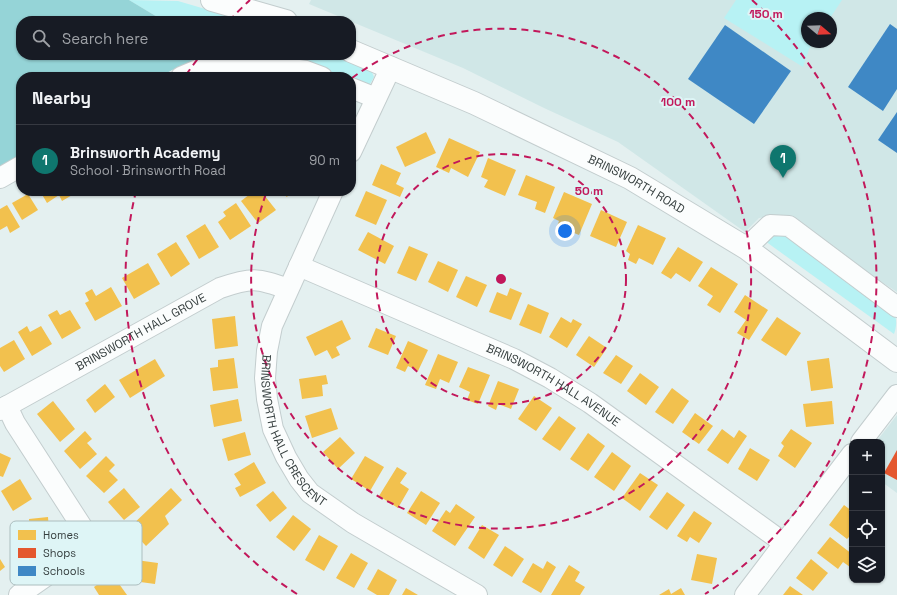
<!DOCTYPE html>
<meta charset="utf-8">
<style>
:root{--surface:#171b24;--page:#20242c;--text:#f1f3f6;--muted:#9ea1a6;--line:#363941;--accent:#0f766e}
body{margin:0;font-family:"Space Grotesk",sans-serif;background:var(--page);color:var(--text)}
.controls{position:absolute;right:12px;bottom:12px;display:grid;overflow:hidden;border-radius:8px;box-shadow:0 1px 3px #0004}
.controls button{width:36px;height:36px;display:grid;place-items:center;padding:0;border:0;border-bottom:1px solid var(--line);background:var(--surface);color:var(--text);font:20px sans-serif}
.compass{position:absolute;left:801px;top:12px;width:36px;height:36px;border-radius:50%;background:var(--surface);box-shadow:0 1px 3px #0004;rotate:109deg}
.you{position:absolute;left:565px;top:231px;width:14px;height:14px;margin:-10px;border:3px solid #fff;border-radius:50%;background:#1a73e8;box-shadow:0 0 0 6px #1a73e833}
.badge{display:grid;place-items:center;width:26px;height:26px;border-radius:50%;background:var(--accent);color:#fff;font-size:13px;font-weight:700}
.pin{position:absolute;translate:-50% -33px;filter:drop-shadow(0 1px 2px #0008)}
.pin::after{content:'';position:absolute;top:21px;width:14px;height:12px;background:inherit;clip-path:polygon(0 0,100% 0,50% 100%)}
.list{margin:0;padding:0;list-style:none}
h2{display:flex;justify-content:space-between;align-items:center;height:52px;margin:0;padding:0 16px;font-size:17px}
h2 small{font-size:13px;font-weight:400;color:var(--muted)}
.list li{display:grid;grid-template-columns:26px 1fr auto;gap:12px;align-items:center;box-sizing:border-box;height:72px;padding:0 16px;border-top:1px solid var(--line)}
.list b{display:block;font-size:15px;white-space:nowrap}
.list p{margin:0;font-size:13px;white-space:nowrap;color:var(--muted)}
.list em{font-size:13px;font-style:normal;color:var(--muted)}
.icon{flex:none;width:22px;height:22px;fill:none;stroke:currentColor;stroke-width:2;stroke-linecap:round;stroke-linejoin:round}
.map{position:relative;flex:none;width:897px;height:595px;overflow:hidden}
.search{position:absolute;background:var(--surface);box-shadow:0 1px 3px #0004;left:16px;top:16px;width:340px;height:44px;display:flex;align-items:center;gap:10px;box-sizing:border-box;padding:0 14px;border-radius:16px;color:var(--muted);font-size:15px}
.panel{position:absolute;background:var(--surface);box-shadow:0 1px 3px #0004;left:16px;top:72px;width:340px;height:124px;border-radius:16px}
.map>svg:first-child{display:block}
</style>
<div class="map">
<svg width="897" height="595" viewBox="0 0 897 595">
<rect width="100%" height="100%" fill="#e4f0f0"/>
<!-- built -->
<g fill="#d0e7e7" fill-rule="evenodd">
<path d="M 311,0 L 897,0 L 897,292 L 780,215 L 759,218 L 745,232 L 618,142 L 544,108 L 463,68 L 309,4 ZM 807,18 L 831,18 L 831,42 L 807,42 Z"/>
<polygon points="897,415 897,493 882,482 882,442 876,442"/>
</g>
<!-- green -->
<g fill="#b7f2f4">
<polygon points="129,0 178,1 246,21 164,21"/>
<polygon points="736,0 842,0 830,18 807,18 807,42 814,42 809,49 803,67 724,18"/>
<polygon points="225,55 337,55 371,70 374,77 370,84 365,86 351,81 351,77 340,77 303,64 268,57"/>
<path d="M 774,234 L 787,234 L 893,311 C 897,319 897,325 894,334 L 765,241 Z"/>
</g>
<!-- forest -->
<polygon fill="#95d4d7" points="0,0 129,0 164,21 21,21 21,55 225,55 172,70 160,77 21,77 21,155 0,167"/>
<!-- homes -->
<g fill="#f2c14e">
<polygon points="426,132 436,153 405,167 396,147"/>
<polygon points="449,138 480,152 468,177 451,168 449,173 436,167"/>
<polygon points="488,158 516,170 505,196 484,187 488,180 481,177"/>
<polygon points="381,164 401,173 396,184 404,188 400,197 372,185"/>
<polygon points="526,175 555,187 545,213 535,209 537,202 518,195"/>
<polygon points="40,191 73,191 74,194 62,201 59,195 47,203"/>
<polygon points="254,191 261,191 276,210 258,223 241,201"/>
<polygon points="279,191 291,191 287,197"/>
<polygon points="366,191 387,200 376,225 355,216"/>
<polygon points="564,192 592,204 579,235 557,226 559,221 553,218"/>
<polygon points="28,194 38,210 22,220 12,203"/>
<polygon points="236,203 251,226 230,240 218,222 226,216 223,212"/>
<polygon points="7,205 20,227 10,233 7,226 0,230 0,209"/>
<polygon points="601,210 627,222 616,247 590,236"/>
<polygon points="205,224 219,247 199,259 186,236"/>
<polygon points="638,225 666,238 653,265 639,258 636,264 628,260 630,254 626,251"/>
<polygon points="368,232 394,246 385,264 358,250"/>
<polygon points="176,242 190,264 171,277 157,254"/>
<polygon points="409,246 428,254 416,281 397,273"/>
<polygon points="678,247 703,262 690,282 676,273 671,279 661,273"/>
<polygon points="438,261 458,270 448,292 428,282"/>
<polygon points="148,263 160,284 134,299 122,278"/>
<polygon points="711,267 738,284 720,313 707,305 713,296 698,286"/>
<polygon points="466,276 487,285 477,307 456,297"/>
<polygon points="111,287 122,306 95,321 85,303 89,301 85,293 92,289 96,296"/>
<polygon points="510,288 522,293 511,320 489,312 497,292 507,296"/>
<polygon points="745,295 768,310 749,340 737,333 746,320 734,312"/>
<polygon points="528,304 549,313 541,334 519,325"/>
<polygon points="57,310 60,315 70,310 81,328 62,339 48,315"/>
<polygon points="235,316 238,346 215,349 212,319"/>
<polygon points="561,317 571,323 573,319 582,324 567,348 549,337"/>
<polygon points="777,317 801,333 786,356 761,340"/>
<polygon points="342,320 351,339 336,347 340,355 332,359 327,350 315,356 306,337"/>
<polygon points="27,326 30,332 41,326 52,344 32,356 18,332"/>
<polygon points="376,328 396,336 388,355 368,347"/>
<polygon points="589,336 607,348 594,367 576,355"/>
<polygon points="14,340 25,359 4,372 0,366 0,348"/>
<polygon points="408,341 428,350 418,371 408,366 405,372 396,368"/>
<polygon points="438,354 458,362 449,383 440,379 436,389 425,385"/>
<polygon points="616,355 633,366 621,384 603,373"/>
<polygon points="234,358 238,388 213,391 210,368 218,367 218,360"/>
<polygon points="829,358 833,388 811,391 807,361"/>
<polygon points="155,359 165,376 130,398 119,380"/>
<polygon points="468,367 490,375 478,404 467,400 470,392 459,387"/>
<polygon points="640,373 659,387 646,405 627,391"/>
<polygon points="326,375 328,384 322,385 323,396 302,399 299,379"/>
<polygon points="498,381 519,389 511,409 498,404 496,410 488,406"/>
<polygon points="105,384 115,397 95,413 86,400"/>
<polygon points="672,388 689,401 673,424 655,412"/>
<polygon points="534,396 552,408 536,431 518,419"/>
<polygon points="238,399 242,421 214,427 210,405"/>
<polygon points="53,401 75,429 60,442 37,414"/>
<polygon points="832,401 834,424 806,427 803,404"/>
<polygon points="331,408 338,429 312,438 305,416"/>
<polygon points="695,413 713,426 699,444 682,432"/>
<polygon points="559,416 576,428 560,451 542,439"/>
<polygon points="722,429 734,438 739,430 747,436 728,464 707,450"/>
<polygon points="791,429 812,443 795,468 778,456 784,446 781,443"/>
<polygon points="85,431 92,439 87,443 97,454 80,469 64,451"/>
<polygon points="245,432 251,455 228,461 222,439"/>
<polygon points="588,433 605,446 588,471 570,459"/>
<polygon points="340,437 355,453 338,469 323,452"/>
<polygon points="750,448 770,460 757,481 738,469"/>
<polygon points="612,452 631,466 614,491 594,477"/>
<polygon points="0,453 11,458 3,477 0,476"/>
<polygon points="106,456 115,465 109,471 118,480 104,493 86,476"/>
<polygon points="365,456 384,467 370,491 351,479"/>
<polygon points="254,462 266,483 240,497 235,488 241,485 234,474"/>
<polygon points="397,467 407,473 400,483 409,489 398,508 379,496"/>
<polygon points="640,473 658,485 640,511 622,498"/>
<polygon points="20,479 32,499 13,511 1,491"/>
<polygon points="124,488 140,507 124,520 108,502"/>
<polygon points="171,488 182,500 165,516 169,524 146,546 129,528"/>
<polygon points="273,491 287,508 270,522 256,505"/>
<polygon points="421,491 440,503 426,525 407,513"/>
<polygon points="667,492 685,505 667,530 649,517"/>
<polygon points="456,504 475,517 455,546 432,531 446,510 450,513"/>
<polygon points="844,505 852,511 852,539 849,537 847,539 829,525"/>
<polygon points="694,511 712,523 699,543 690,537 687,542 677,536"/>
<polygon points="293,515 311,529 294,551 276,537"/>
<polygon points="48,517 50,543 30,544 29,519"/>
<polygon points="482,525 499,535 484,559 468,548"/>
<polygon points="319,535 338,546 324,571 305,560"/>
<polygon points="830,537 852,554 852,564 850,567 843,562 838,569 817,553"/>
<polygon points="505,546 524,559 512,577 493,565"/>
<polygon points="351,553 368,563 354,588 336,578"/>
<polygon points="697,554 717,558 712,584 691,580"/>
<polygon points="0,559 5,567 0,571"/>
<polygon points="811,559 828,573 813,591 796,578"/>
<polygon points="136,560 158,563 155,584 133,581"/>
<polygon points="547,561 556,567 541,593 522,582 533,563 543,569"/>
<polygon points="569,565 580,572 575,581 585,587 580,595 551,595"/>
<polygon points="378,569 397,580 389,595 377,595 367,589"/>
<polygon points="112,574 127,595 99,595 94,587"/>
<polygon points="790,586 803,595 783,595"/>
<polygon points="406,588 418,595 402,595"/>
<polygon points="681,588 685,595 659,595 669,589 671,594"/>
</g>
<!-- shops -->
<polygon fill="#e4572e" points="897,450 897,480 884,473"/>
<!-- schools -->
<g fill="#3f88c5">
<polygon points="890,24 897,29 897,89 883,111 848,87"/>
<polygon points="725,25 791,71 754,124 688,79"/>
<polygon points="897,112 897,153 878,140"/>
</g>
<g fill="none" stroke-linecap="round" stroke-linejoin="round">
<defs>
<g id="street">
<polyline points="181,77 200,69 226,66 268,66 306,71 322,77"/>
<polyline points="351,88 376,98"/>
<polyline points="351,152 391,67"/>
<polyline points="0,178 21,166"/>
<path id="s1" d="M 333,191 L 272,326 L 267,351 L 265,378 L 267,399 L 273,429 L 286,457 L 299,479 L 310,493 L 353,523 L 477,595"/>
<polyline points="746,248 770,225 789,226 897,307"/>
<path id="s2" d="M 299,266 L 514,359 L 550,378 L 590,403 L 784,543"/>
<polyline points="7,406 15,423 84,530 85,540 79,550 69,560 19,595"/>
<path id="s3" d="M 0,410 L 220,288 C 252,277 257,278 288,289"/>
<polyline points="861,442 897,395"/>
<polyline points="85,540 110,544"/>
<polyline points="745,595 852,454"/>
</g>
<g id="secondary">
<polyline points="212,0 286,21"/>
<path id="s4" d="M 351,51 L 474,103 L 630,178 L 746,248 L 897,361"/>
</g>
</defs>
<!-- street casing -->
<use href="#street" stroke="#c3cdce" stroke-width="22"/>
<!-- secondary casing -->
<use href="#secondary" stroke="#c3cdce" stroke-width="24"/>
<!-- street -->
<use href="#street" stroke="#fbfdfd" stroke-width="20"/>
<!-- secondary -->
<use href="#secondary" stroke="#fbfdfd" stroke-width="22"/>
</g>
<!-- distance rings -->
<g fill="none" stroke="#c2185b" stroke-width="2" stroke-dasharray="7 5">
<circle cx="501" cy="279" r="125"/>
<path d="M352 78A250 250 0 1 1 267 191"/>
<path d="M297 594A375 375 0 0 1 136 191M186 75A375 375 0 0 1 200 56M229 21A375 375 0 0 1 250 0M752 0A375 375 0 0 1 705 594"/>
</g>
<g text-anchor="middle" stroke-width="4" stroke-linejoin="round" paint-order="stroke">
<!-- street labels -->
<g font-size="12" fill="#363f3f" stroke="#def5f6">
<text dy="4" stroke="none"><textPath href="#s4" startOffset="315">BRINSWORTH ROAD</textPath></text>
<text dy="4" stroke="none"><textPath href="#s3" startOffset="161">BRINSWORTH HALL GROVE</textPath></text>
<text dy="4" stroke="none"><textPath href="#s2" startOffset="281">BRINSWORTH HALL AVENUE</textPath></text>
<text dy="4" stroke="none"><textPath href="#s1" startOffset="261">BRINSWORTH HALL CRESCENT</textPath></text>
</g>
</g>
<!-- legend -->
<rect x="10" y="521" width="132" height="64" rx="6" fill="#def5f6" stroke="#acbebf" stroke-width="1"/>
<rect x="18" y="530" width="18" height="10" fill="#f2c14e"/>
<rect x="18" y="548" width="18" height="10" fill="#e4572e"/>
<rect x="18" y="566" width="18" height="10" fill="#3f88c5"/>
<g font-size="11" fill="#363f3f">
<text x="43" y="539">Homes</text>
<text x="43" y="557">Shops</text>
<text x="43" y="575">Schools</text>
</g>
<circle cx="501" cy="279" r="6" fill="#c2185b" stroke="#def5f6" stroke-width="2"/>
<g font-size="12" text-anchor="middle" font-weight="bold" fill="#c2185b" stroke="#def5f6" stroke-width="4" stroke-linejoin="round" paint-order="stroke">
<text x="766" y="18">150 m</text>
<text x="678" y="106">100 m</text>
<text x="589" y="195">50 m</text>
</g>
</svg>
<div class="controls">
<button>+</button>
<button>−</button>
<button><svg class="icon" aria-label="locate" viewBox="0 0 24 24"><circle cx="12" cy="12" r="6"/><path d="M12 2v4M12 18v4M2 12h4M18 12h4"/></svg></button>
<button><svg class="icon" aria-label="layers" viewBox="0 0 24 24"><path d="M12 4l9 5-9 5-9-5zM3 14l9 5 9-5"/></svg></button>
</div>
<svg class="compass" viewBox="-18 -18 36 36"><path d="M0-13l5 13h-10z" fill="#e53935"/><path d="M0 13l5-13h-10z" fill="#9ea1a6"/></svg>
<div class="you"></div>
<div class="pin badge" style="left:783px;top:178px">1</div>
<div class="search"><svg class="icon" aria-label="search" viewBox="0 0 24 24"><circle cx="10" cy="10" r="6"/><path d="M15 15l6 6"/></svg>Search here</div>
<section class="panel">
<h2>Nearby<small></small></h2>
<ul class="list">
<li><span class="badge">1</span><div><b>Brinsworth Academy</b><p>School · Brinsworth Road</p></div><em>90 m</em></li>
</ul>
</section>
</div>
